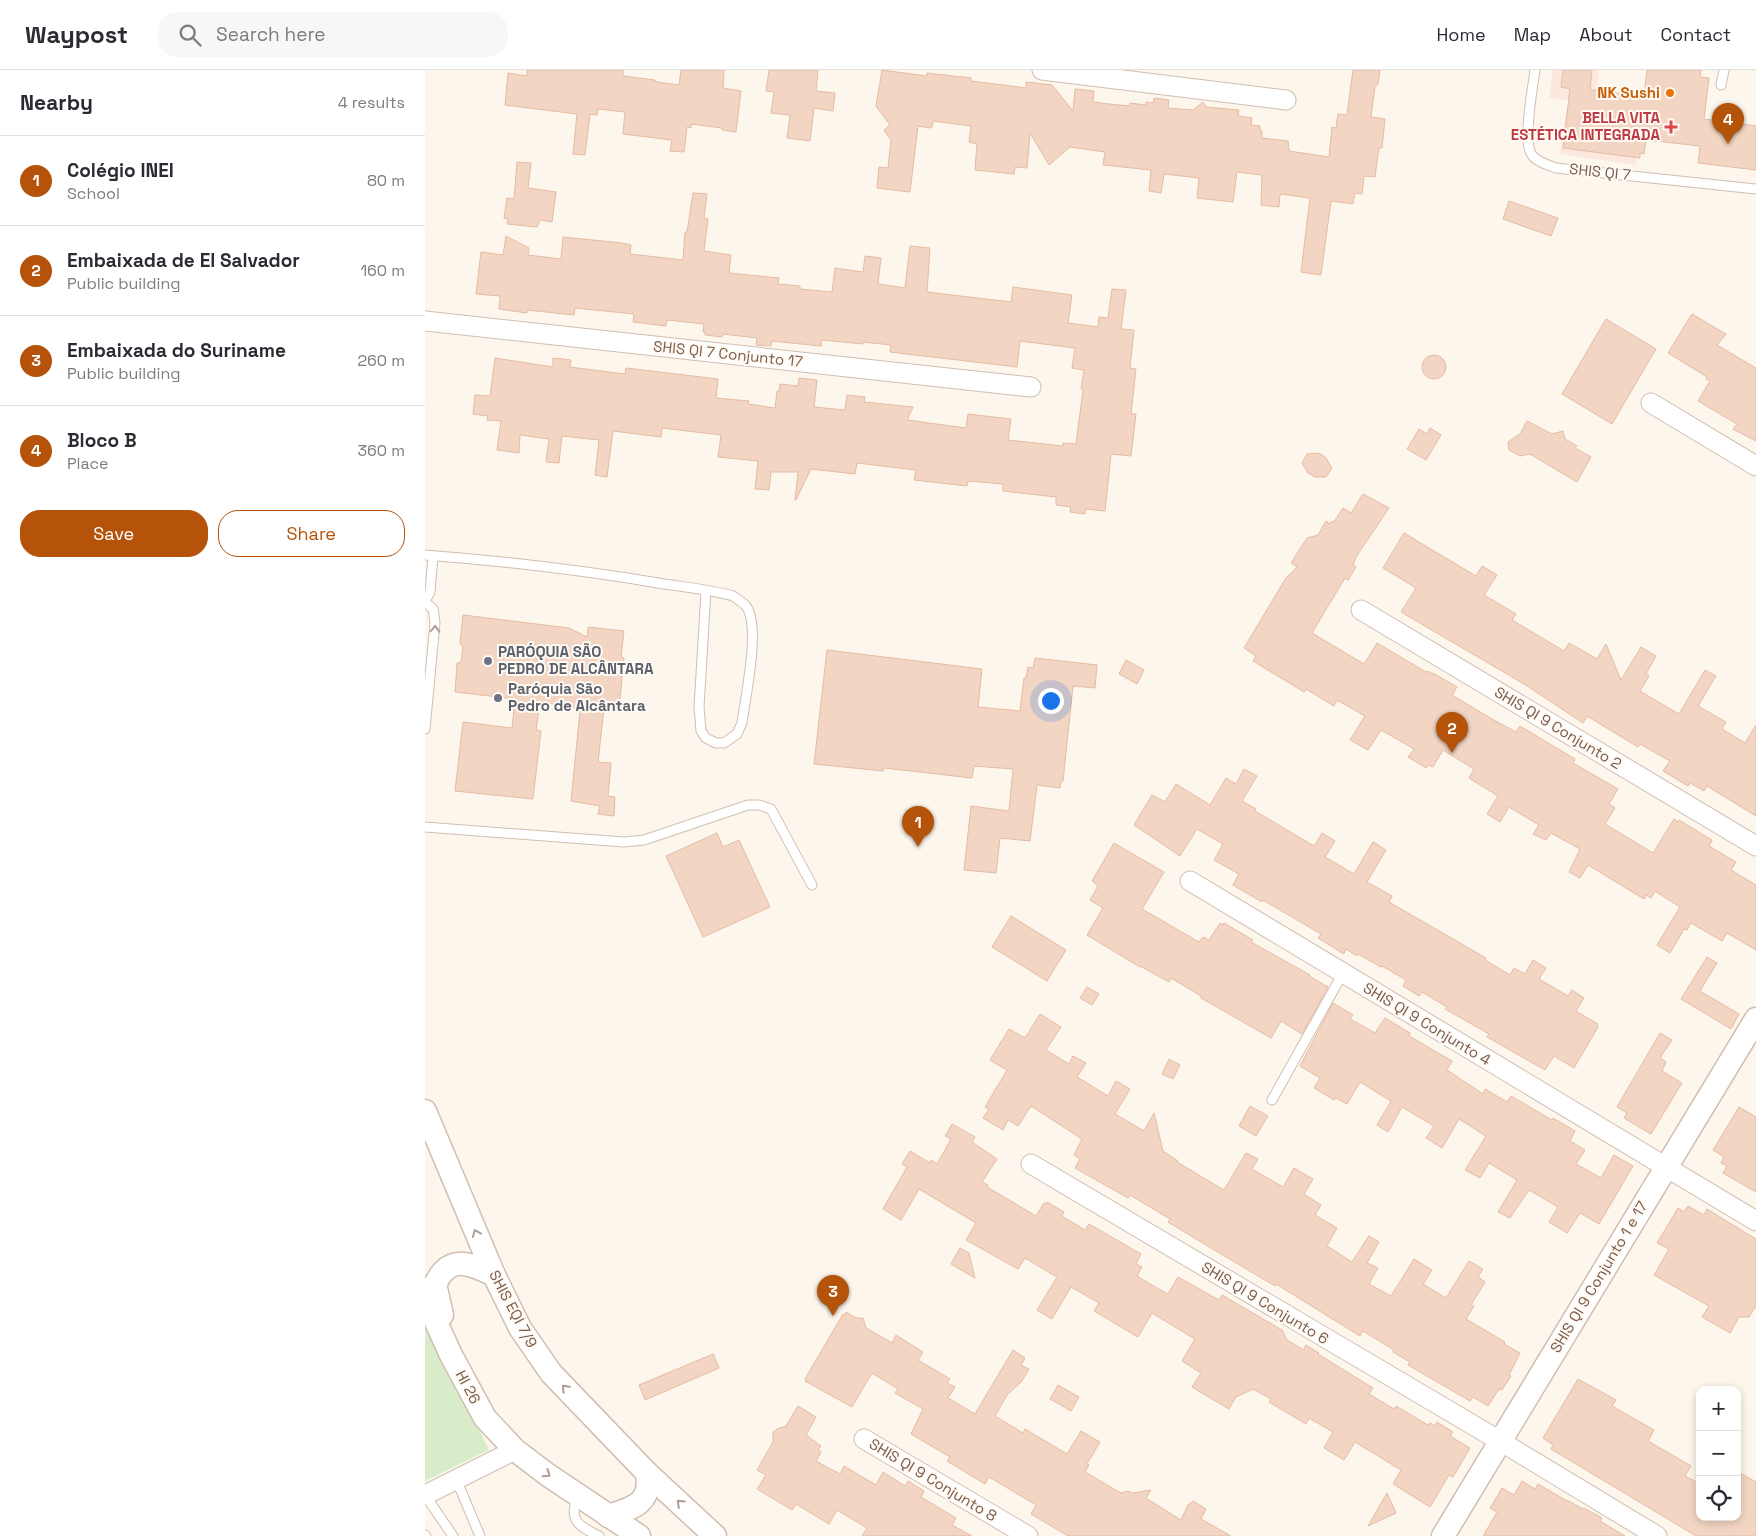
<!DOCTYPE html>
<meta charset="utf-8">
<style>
:root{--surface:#fff;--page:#f7f7f7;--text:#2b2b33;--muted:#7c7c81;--line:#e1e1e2;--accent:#b45309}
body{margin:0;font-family:"Space Grotesk",sans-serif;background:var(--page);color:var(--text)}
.controls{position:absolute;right:15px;bottom:15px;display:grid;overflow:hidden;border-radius:10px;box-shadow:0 2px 8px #0003}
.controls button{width:45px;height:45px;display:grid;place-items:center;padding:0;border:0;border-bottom:1px solid var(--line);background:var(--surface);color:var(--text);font:25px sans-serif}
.you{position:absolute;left:625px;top:630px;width:18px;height:18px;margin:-12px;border:4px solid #fff;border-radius:50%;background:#1a73e8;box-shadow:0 0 0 8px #1a73e833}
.badge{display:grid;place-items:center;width:32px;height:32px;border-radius:50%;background:var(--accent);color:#fff;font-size:16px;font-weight:700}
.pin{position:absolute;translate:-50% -41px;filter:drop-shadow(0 1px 2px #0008)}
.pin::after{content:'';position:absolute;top:26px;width:18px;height:15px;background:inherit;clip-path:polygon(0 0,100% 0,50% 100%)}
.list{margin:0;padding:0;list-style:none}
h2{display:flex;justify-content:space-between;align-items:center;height:65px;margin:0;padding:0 20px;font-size:21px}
h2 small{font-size:16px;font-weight:400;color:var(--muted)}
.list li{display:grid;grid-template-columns:32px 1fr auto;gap:15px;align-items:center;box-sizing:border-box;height:90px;padding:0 20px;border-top:1px solid var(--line)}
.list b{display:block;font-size:19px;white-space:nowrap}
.list p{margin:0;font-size:16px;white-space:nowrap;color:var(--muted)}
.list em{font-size:16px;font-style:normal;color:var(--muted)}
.actions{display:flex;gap:10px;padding:15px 20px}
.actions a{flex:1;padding:11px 0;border:1px solid var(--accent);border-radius:20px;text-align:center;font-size:18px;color:var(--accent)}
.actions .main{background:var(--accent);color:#fff}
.icon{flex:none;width:28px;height:28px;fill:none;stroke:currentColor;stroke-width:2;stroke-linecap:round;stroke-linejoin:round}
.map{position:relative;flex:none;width:1331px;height:1466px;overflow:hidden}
header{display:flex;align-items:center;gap:30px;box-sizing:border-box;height:70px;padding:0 25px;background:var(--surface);border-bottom:1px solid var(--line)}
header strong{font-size:24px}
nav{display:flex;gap:28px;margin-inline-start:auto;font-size:18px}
.search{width:350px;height:45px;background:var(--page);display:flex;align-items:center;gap:12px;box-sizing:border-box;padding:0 18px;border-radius:20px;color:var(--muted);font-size:19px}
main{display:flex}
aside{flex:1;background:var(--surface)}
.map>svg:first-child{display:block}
</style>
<header>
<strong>Waypost</strong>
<div class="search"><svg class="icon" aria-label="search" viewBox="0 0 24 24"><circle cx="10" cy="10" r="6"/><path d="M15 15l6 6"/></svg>Search here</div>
<nav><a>Home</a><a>Map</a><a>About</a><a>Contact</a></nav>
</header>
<main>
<aside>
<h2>Nearby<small>4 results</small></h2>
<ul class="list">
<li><span class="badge">1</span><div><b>Colégio INEI</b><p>School</p></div><em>80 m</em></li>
<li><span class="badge">2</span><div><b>Embaixada de El Salvador</b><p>Public building</p></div><em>160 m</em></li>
<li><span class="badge">3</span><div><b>Embaixada do Suriname</b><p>Public building</p></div><em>260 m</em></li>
<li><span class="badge">4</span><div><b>Bloco B</b><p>Place</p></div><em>360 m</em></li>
</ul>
<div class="actions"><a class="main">Save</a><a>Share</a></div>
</aside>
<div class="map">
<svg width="1331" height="1466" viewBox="0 0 1331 1466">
<rect width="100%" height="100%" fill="#fdf6ec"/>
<!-- commercial -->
<g fill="#fde8e0">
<polygon points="1128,0 1174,0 1170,34 1124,28"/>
<polygon points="1142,36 1218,47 1211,95 1135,84"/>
</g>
<!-- green -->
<polygon fill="#d8ecc9" points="0,1246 64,1380 0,1411"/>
<!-- building -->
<g fill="#f3d5c3" stroke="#e6bba3">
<polygon points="102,0 198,0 198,6 230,10 232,12 254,15 256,0 299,0 298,18 316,21 311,62 297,60 297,58 266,54 266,58 262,57 259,82 245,81 247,70 198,64 200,42 173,39 172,45 165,44 160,85 148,84 152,44 80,35 83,3 102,6"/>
<polygon points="344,0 393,0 391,21 410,23 408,41 389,38 385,71 362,68 365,45 346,43 349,22 341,21"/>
<polygon points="457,0 502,6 502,3 546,8 546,11 601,18 601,12 627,15 648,41 650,19 669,21 668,32 684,34 705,36 705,33 721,35 721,32 728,33 729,28 744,30 743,38 768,40 778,32 781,37 814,40 813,46 827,48 826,55 835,56 835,61 837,61 837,68 863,71 864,81 904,87 907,57 911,58 913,44 922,45 928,0 955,0 953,14 950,17 946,47 960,49 957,78 954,78 950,107 939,106 937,124 930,123 928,134 906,131 896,205 876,202 885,128 855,124 854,137 836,135 837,105 812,102 808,132 772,128 774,108 739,104 736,123 724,121 726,100 678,95 680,82 645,77 624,95 605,63 602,98 590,97 589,104 550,100 552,74 544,72 546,56 508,51 507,57 505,58 493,56 485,122 452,118 454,97 463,98 466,70 459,60 465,55 451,36"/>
<polygon points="1138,0 1167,0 1165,20 1219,26 1222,0 1276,0 1275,7 1284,8 1279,49 1331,56 1331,100 1273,93 1275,76 1221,70 1219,84 1215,83 1215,88 1138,78 1145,19 1136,17"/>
<polygon points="92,92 106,93 103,118 131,122 127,152 115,150 112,157 82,154 83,149 79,148 82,128 89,129"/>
<polygon points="268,123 282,124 279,148 283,149 279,181 306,185 304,203 354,208 353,214 375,216 375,219 407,222 410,198 438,202 440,186 456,188 453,214 480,218 485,176 505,178 502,222 586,232 588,217 647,225 643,253 673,257 674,247 683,248 687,219 701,220 696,259 709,260 705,298 711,299 706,344 711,344 706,386 686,384 680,441 660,439 660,444 645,442 646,437 631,435 631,427 578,421 578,414 543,411 542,416 489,410 491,400 432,393 430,404 386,399 371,430 370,430 373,402 346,402 344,420 330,419 333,391 293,387 296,365 237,358 236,367 188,361 182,407 170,405 174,370 137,366 134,393 121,392 124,369 95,365 94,383 72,380 76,351 62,350 63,346 48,344 50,325 65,326 70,288 128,297 128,288 146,290 145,297 200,304 201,298 293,309 291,328 324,331 323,334 350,338 352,321 354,322 355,314 373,316 374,308 392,310 389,337 420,340 422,325 440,327 439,332 488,337 482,350 541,358 543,344 586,349 583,370 638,376 638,373 651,374 658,320 656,319 659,300 647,298 650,278 595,271 592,297 465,282 466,275 438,272 438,274 397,270 396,276 347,271 346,276 331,275 332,268 298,264 297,267 280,265 280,262 278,262 279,254 242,250 241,256 208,252 209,244 150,238 149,245 102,240 102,243 74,239 75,226 51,224 56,182 78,185 81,166 104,178 103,185 136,189 138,167 197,173 206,175 205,184 258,190 260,162 262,162"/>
<polygon points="1084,131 1133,148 1126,166 1078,149"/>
<polygon points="1267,244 1301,264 1292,275 1331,298 1331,371 1308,359 1312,354 1273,331 1285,311 1281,309 1282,307 1243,283"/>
<polygon points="1181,249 1231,279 1187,354 1137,324"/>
<circle cx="1009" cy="297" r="12"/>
<polygon points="1102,351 1127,364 1138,361 1140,369 1152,376 1150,378 1166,387 1152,412 1105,384 1095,386 1084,380 1083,372 1095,364"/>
<polygon points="1005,358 1016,365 1001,390 982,379 994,359 1002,364"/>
<polygon points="894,383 901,388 907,398 901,407 890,407 883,403 877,393 882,384"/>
<polygon points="938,424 964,438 931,487 928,495 931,497 923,510 920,508 887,563 939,594 952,573 1001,602 1002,601 1008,604 1008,603 1032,617 1027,625 1067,649 1091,662 1095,656 1150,689 1148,693 1193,719 1184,734 1190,738 1180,754 1228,783 1249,749 1253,752 1254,750 1287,770 1284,776 1311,792 1306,800 1331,815 1331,880 1302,863 1297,871 1266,853 1262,860 1259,859 1245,883 1232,875 1255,837 1230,821 1226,828 1221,825 1219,829 1163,795 1155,808 1144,802 1155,779 1126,763 1121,770 1108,764 1114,755 1084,737 1075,752 1062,744 1073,726 1044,708 1049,699 1018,680 1008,697 1004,695 1001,698 983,687 989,679 956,660 943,680 925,670 940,646 912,630 909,636 881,619 879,622 828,591 831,586 819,578 861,508 872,497 866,493 882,468 893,465 901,451 905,454 907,451 909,452 918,438 926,443"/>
<polygon points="979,463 1051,506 1057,496 1072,505 1059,525 1091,544 1087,550 1139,581 1144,573 1172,589 1181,574 1196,610 1216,577 1231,586 1221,604 1224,606 1215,621 1254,644 1280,600 1291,606 1273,636 1301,652 1297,659 1320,673 1331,655 1331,746 1282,716 1279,721 1265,713 1263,716 1238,701 1245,691 1215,674 1213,677 1162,646 1158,653 1099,614 976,542 991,518 958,498"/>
<polygon points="38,545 144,558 162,567 163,557 199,561 196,587 199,588 194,639 179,638 173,692 186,693 183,726 190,727 189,746 173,744 175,736 146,731 155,641 138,632 134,635 115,632 111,660 116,661 108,729 30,721 38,652 87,658 90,629 30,622 32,593 36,592 38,577 35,573"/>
<polygon points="402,580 557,599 553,637 595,641 599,608 601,608 603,597 608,598 610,588 672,595 670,618 648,616 638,711 636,711 635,718 612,715 605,771 575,768 571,803 539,800 546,736 584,741 588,699 549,696 547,708 459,698 458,701 389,694"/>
<polygon points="701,590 719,600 712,614 694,604"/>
<polygon points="819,699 832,706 817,731 831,739 830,741 889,776 897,763 910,771 900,787 929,804 948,772 961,780 942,812 967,826 964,832 1061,888 1060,890 1085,905 1089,898 1100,904 1108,890 1121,898 1114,909 1143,926 1147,920 1159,928 1151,941 1173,954 1172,956 1173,957 1149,998 1129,986 1120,1000 1062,967 1064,964 1020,939 1022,937 997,922 994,926 978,916 981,910 957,896 956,897 933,884 932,886 921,879 919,884 893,868 896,864 838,830 837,832 808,815 814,804 789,790 798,774 772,759 755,786 709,755 727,725 740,732 751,714 785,735 801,708 811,714"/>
<polygon points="292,763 298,777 314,770 345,837 278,867 241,786"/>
<polygon points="689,773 739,802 717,839 774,872 778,867 784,870 795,853 798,855 799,853 828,870 826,872 885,905 884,906 903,917 877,964 856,951 846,968 776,928 776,926 746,908 744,912 715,896 715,897 662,865 678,838 665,830 673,816 667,811"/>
<polygon points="586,846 641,880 622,911 567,877"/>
<polygon points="1282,887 1292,893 1275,921 1314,944 1306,959 1256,929"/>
<polygon points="662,917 674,924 667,935 655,928"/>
<polygon points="908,933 928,945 925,949 950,963 960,948 985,963 984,966 1027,991 1022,1000 1058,1024 1060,1019 1082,1032 1086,1026 1127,1050 1128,1048 1150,1061 1145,1071 1160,1080 1151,1094 1176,1108 1189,1085 1208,1096 1174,1154 1155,1143 1142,1163 1124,1152 1133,1137 1104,1120 1085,1148 1073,1142 1092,1110 1064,1093 1055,1108 1040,1100 1061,1066 1034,1049 1017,1078 1001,1068 1009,1056 977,1037 963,1062 952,1055 966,1031 935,1012 922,1034 911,1028 909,1030 889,1018 895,1008 875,996"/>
<polygon points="615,944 636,957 621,980 644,994 648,986 661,993 652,1007 683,1026 691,1011 705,1019 690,1044 719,1061 729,1043 738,1081 753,1091 752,1092 799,1120 821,1083 833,1089 827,1099 858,1117 869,1098 888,1109 879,1124 896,1135 890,1145 912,1158 902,1176 927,1192 943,1167 944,1166 954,1172 942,1193 953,1198 944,1214 966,1226 989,1189 1007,1200 998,1214 1021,1228 1044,1191 1058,1199 1053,1207 1060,1212 1046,1235 1049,1236 1041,1249 1080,1272 1079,1274 1095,1283 1084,1305 1086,1306 1077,1320 1074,1319 1063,1336 1048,1327 1045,1331 983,1295 985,1292 968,1282 969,1280 938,1261 935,1266 851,1214 850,1216 786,1178 743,1152 745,1149 705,1125 703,1128 650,1098 655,1089 649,1085 657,1069 606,1036 593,1056 583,1050 578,1060 558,1048 564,1039 560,1037 582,1000 565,990 584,959 600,968"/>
<polygon points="1235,963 1247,970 1235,988 1241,992 1237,1001 1257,1013 1226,1064 1199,1048 1202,1043 1192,1037"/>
<polygon points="744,989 755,995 748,1009 737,1004"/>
<polygon points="825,1036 843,1046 831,1066 814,1056"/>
<polygon points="1314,1037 1331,1047 1331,1122 1298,1103 1302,1096 1296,1093 1299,1087 1288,1080"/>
<polygon points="527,1054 550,1067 547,1072 572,1089 557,1112 563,1115 562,1117 574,1124 611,1146 619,1133 621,1134 622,1132 639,1142 637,1146 660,1160 664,1154 716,1184 711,1194 717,1197 712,1206 732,1218 743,1224 753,1207 794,1230 797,1225 857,1260 862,1270 879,1280 881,1275 894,1283 893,1284 948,1318 944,1324 969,1339 971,1336 1003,1355 1005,1353 1010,1356 1012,1352 1028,1362 1025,1366 1045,1378 1028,1407 1024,1405 1005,1437 968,1414 976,1400 930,1372 919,1390 899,1378 908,1362 884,1348 881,1354 844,1332 846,1329 828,1319 811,1327 804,1339 767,1317 776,1303 757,1291 770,1269 727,1243 713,1267 669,1241 674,1233 646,1217 627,1249 612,1240 632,1207 600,1188 593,1199 541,1170 551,1153 494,1119 476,1150 458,1139 482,1097 477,1094 485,1081 505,1093 506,1090 512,1094 526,1069 520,1066"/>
<polygon points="1263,1136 1279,1145 1282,1139 1331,1169 1331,1236 1324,1247 1314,1247 1305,1263 1277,1247 1284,1236 1229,1205 1244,1179 1232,1173 1253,1138 1259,1142"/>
<polygon points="535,1178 544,1183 550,1208 526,1194"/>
<polygon points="421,1242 431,1248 438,1248 441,1258 467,1273 471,1265 498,1282 493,1290 525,1309 522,1313 530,1317 523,1328 550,1344 588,1280 600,1288 596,1295 604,1299 596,1312 582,1325 570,1346 598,1363 600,1359 642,1384 656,1361 675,1372 662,1394 664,1395 660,1402 696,1423 703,1421 708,1423 726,1420 721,1428 756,1450 763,1435 768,1431 781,1439 776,1449 806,1466 643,1466 606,1444 611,1435 564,1407 560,1414 522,1391 525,1387 486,1364 498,1339 470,1323 473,1319 447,1303 427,1337 380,1311 381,1310 380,1309 418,1244 420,1245"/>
<polygon points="288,1284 294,1298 220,1330 214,1315"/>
<polygon points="1153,1309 1191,1330 1187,1336 1229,1360 1223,1371 1266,1396 1260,1406 1275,1414 1275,1447 1312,1447 1312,1401 1331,1412 1331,1466 1271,1466 1126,1379 1128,1375 1118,1368"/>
<polygon points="633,1315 654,1327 646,1341 625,1329"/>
<polygon points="373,1336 391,1347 381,1365 396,1376 393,1380 396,1382 391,1391 415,1404 419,1396 451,1415 458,1402 480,1416 483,1411 499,1421 496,1427 531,1448 527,1455 547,1466 437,1466 442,1458 412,1440 404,1454 371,1434 367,1440 332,1419 341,1405 332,1400 348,1372 348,1362 352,1359 361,1356"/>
<polygon points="1097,1411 1110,1419 1113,1414 1142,1431 1142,1430 1158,1439 1159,1438 1177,1448 1175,1451 1200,1466 1058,1466 1072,1442 1065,1438 1077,1418 1089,1425"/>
<polygon points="962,1423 971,1443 943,1456"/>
</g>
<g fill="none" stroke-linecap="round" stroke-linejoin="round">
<defs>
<g id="service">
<path d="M 1110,0 C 1108,17 1097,72 1107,85 C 1112,92 1123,95 1131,98 L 1331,119"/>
<polyline points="1296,15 1299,0"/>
<path d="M 0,485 C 78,491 156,500 233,513 C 257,517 284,519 308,526 C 311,528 317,532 320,535 C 337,553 320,628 317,653 L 312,664 L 299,673 L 291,673 L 281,668 L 276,661 L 274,637 L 281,521"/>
<polyline points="0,531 5,522 8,486"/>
<polyline points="0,532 8,539 10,553 0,659"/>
<polyline points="0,757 199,772 219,770 323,735 334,735 346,739 387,815"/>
<polyline points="847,1030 918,903"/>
<polyline points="31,1409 55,1466"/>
<polyline points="0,1425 28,1466"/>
<path d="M 153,1426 C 143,1450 153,1456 174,1466"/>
<polyline points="0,1465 1,1466"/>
</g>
<g id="minor">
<polyline points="617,0 861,30"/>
<polyline points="0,251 606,317"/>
<polyline points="1226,333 1331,396"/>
<polyline points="936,540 1331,776"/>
<polyline points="765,811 1331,1151"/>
<polyline points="606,1094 1075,1371 1232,1466"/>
<polyline points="439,1369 603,1466"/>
<polyline points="0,1425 90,1380"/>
</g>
<g id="tertiary">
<polyline points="0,1041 69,1205 95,1258 126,1303 222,1403 290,1466"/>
<polyline points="0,1228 26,1285 60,1348 90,1380 123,1405 214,1466"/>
<path d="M 17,1245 L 10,1214 C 13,1210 15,1204 19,1201 C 33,1186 54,1198 69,1205"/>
<path d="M 183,1446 C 208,1438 227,1434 222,1403"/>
<polyline points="1018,1466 1331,949"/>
</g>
</defs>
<!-- service casing -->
<use href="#service" stroke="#d1beb0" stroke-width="11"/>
<!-- minor casing -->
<use href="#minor" stroke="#d1beb0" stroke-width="21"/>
<!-- tertiary casing -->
<use href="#tertiary" stroke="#d1beb0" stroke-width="25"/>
<!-- service -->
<use href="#service" stroke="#fff" stroke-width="9"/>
<!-- minor -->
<use href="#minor" stroke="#fff" stroke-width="19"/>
<!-- tertiary -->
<use href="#tertiary" stroke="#fff" stroke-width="22"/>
</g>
<!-- one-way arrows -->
<defs><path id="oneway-chevron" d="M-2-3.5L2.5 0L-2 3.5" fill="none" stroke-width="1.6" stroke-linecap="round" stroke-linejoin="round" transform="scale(1.25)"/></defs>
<g stroke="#af9d94">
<use href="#oneway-chevron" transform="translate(10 559) rotate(-88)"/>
<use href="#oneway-chevron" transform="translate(51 1163) rotate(-113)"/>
<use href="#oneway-chevron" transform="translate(140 1318) rotate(-134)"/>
<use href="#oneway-chevron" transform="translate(122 1404) rotate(35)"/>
<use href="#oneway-chevron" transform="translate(255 1433) rotate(-137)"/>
</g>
<!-- markers -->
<circle fill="#e8710a" stroke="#fffaf3" stroke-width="2" cx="1245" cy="23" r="5"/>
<path fill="#e0444e" stroke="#fffaf3" stroke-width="2" d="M1243.5 49.5h5v5h5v5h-5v5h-5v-5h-5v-5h5z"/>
<g fill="#6b7280" stroke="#fffaf3" stroke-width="2">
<circle cx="63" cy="591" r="5"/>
<circle cx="73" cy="628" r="5"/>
</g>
<g text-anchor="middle" stroke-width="4" stroke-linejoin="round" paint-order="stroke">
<!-- food labels -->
<g font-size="15" font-weight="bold" fill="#c56008" stroke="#fffaf3" text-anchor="end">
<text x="1235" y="28">NK Sushi</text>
</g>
<!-- health labels -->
<g font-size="15" font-weight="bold" fill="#be3a42" stroke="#fffaf3" text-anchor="end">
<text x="1235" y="53">BELLA VITA<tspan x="1235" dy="17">ESTÉTICA INTEGRADA</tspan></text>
</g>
<!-- street labels -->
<g font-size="15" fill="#7a5c4d" stroke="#fffaf3">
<text transform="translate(1175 102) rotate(6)" y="5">SHIS QI 7</text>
<text transform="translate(303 284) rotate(6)" y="5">SHIS QI 7 Conjunto 17</text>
<text transform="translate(1133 658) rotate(31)" y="5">SHIS QI 9 Conjunto 2</text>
<text transform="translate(1002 954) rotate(31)" y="5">SHIS QI 9 Conjunto 4</text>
<text transform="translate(1174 1207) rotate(-59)" y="5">SHIS QI 9 Conjunto 1 e 17</text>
<text transform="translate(840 1233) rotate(31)" y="5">SHIS QI 9 Conjunto 6</text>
<text transform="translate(88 1239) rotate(62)" y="5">SHIS EQI 7/9</text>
<text transform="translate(43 1317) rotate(62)" y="5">HI 26</text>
<text transform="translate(508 1410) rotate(31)" y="5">SHIS QI 9 Conjunto 8</text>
</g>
<!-- worship labels -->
<g font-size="15" font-weight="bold" fill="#5b616d" stroke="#fffaf3" text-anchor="start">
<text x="73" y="587">PARÓQUIA SÃO<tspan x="73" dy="17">PEDRO DE ALCÂNTARA</tspan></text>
<text x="83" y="624">Paróquia São<tspan x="83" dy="17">Pedro de Alcântara</tspan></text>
</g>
</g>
</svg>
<div class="controls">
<button>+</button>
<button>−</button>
<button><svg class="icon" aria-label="locate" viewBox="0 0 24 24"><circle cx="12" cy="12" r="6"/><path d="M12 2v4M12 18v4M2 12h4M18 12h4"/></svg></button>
</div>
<div class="you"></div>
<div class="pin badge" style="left:493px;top:777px">1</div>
<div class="pin badge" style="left:1027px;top:683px">2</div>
<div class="pin badge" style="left:408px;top:1246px">3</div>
<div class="pin badge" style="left:1303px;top:74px">4</div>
</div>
</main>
